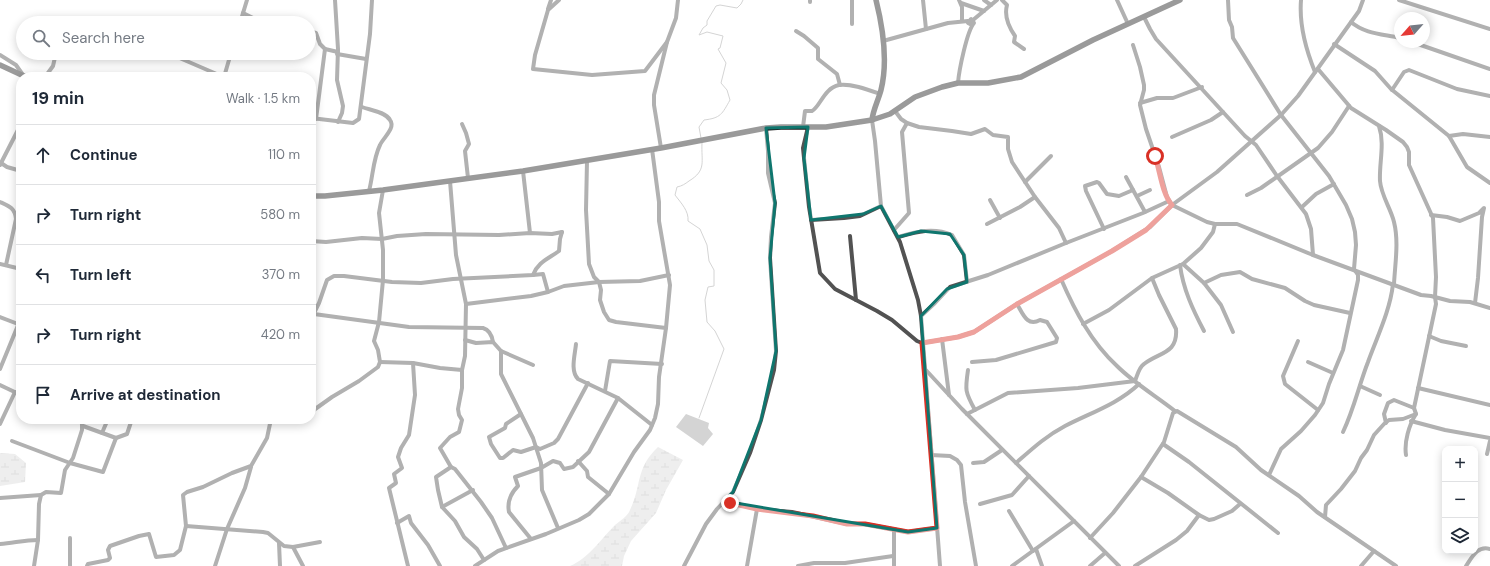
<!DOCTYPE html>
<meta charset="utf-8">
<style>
:root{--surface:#fff;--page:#f2f2f3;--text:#1f2937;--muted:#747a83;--line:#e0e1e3}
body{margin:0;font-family:"DM Sans",sans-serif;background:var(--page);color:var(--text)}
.controls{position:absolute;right:12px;bottom:12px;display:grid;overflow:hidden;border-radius:8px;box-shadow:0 2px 10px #0003}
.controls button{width:36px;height:36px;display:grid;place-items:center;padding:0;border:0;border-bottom:1px solid var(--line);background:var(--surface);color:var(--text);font:20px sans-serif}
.compass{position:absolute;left:1394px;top:12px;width:36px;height:36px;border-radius:50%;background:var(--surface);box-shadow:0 2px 10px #0003;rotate:243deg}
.stop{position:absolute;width:12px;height:12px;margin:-9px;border:3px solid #d93025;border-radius:50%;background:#fff}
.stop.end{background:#d93025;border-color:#fff;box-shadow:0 1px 4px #0008}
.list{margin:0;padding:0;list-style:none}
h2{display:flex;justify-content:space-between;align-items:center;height:52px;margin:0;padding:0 16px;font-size:17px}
h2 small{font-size:13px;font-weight:400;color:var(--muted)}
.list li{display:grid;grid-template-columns:26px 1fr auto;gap:12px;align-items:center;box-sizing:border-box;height:60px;padding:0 16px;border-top:1px solid var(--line)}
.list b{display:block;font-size:15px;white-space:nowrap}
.list em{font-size:13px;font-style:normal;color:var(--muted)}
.icon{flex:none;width:22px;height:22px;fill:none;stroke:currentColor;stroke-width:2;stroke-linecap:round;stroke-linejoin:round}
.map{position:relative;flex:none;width:1490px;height:566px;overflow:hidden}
.search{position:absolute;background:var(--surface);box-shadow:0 2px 10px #0003;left:16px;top:16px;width:300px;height:44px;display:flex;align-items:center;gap:10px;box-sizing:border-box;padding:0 14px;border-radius:22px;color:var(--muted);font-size:15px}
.panel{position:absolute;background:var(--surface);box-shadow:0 2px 10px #0003;left:16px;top:72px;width:300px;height:352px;border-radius:16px}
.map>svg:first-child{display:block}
</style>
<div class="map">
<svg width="1490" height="566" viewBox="0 0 1490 566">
<defs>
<pattern id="wetland-marsh" width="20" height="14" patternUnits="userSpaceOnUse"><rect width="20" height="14" fill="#d9d9d9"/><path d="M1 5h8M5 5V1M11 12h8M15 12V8" fill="none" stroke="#b8b8b8"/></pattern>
</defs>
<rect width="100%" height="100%" fill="#fff"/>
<!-- wetland -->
<g fill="url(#wetland-marsh)">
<path d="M 658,447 L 683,460 L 666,490 L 656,513 L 631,541 L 624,556 L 622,566 L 570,566 C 589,558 601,539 615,525 C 620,521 628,516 630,510 C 642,485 635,469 658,447 Z"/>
<polygon points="0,453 15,454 26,463 25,482 0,486"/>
</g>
<!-- water -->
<polygon fill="#a0a0a0" points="686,414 709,423 708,428 713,434 703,446 676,427"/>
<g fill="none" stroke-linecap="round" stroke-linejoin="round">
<!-- stream -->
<g stroke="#a0a0a0" stroke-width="1">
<path d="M 701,138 L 699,127 L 704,120 C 721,118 722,114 730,100 L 727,90 L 721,83 L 726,63 L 718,49 L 720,48 L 723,36 L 707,32 L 699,35 L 703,28 L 707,25 L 707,21 L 716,6 L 720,5 L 737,8 L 741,4 L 743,0"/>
<path d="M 699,418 L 724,349 L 715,331 L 707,322 L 705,300 L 708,287 L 714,286 L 714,270 L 709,261 L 707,245 L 700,229 L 688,221 C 689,211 681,203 675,195 L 677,187 C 682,186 685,184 689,181 C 707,170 701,162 702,143"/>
</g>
<!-- street -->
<g stroke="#525252" stroke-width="4">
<polyline points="335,0 338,49 337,80 343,106 342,113 338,122"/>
<polyline points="559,0 548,10 535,55 533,69 592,75 645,71 667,42"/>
<polyline points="852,0 852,24"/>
<polyline points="923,0 926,29"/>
<polyline points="959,0 962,7 962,21"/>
<polyline points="984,0 991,5"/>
<path d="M 1002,0 L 1007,5 C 1004,16 1008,26 1015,36 L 1014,42 L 1024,49"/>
<polyline points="1117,0 1128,24"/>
<polyline points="1228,0 1229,20 1232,27 1233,38 1281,115 1329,176 1346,205 1352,219 1355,232 1356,245 1354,269 1358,275 1358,280 1343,350 1329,384 1323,403 1315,415 1301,431 1281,449 1269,475"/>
<path d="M 1301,0 C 1299,25 1306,50 1315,72"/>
<polyline points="1399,0 1490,29"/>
<polyline points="810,2 810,0"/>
<polyline points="961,3 984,11"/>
<polyline points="548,9 551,0"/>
<polyline points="243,13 261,22 266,23"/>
<polyline points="1144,17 1150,29 1156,39 1245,136 1256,145 1277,176 1306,214 1311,229 1313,255"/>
<polyline points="973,20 997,0"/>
<path d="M 1351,22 C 1365,34 1383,34 1400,38"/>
<polyline points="64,23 68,21 73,23"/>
<polyline points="240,23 247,0"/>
<polyline points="309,31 316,33 320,44 325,49 316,119"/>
<polyline points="796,31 804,36 818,48 818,59 837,74 840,85"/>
<polyline points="883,41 948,23 968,21"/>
<polyline points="1412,42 1490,69"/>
<polyline points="1334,44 1375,71 1391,89 1449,136 1467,167 1490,183"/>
<polyline points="1133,45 1140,67 1144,85 1144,90 1140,105 1146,129 1159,167 1167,197 1172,205 1207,222 1215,224 1237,224 1313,255 1421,295 1431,296 1450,301 1470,302 1490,308"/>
<polyline points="325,49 338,52"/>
<polyline points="168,53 219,75 225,74 233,77"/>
<polyline points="337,54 366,59"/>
<polyline points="0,55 16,65 23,75"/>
<path d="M 1318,69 L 1351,108 L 1386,130 L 1403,142 L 1407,147 L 1409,152 L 1409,165 L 1433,218 L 1436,277 L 1435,297 L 1436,304 L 1414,408 L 1416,414 C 1409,425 1404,442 1406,455"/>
<polyline points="45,77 53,66 56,53"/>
<polyline points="224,77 231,53"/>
<path d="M 958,83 C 959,70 967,31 974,23 L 971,19 L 968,23 L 972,25"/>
<polyline points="1392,90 1404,72 1409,70 1457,89 1490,96"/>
<polyline points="1140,103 1157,98 1173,98 1202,87"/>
<path d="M 362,107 C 370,110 386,112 390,120 C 396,128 383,138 380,145 C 373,159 373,176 369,191"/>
<polyline points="895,111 901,119 907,123 919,127 952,131 971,134 985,129 993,135 1008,137 1008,149 1012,162 1035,197 1059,228 1066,243"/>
<polyline points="311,118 353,123 359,119 370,34 372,0"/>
<polyline points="872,120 875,141 881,206 900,242 918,300 921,316 940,566"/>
<polyline points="462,124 466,133 469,144 465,151 468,178"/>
<path d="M 1379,126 C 1385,144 1379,163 1380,181 C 1381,195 1391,209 1394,222 C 1399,242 1395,264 1394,284"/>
<path d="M 803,127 L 805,111 C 807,111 810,111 812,111 C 820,107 824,88 839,85 C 851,83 869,90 880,94"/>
<polyline points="808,127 803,148 804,158 809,207 820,273 835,289 877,311 892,320 917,341 922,343 958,337 974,332 1017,304 1112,251 1150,227 1172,205 1217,172 1281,115 1298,96 1359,11 1363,0"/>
<polyline points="1449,136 1463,134 1490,137"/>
<polyline points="1172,137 1211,120 1223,112"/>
<polyline points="661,148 654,105 654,95 667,42 676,18 678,0"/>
<polyline points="587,161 586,210 589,264 594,277 599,282 601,290 600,300 604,312 609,320 616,322 666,328"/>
<polyline points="1,163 7,167 21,171"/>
<polyline points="0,165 21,124"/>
<polyline points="523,171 530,233"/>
<polyline points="1126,177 1145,212"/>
<polyline points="450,181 456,255 466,304 465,356 462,370 462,388 458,409 459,415 462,420 459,432 450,437 440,448 451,467"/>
<polyline points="1025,182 1051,156"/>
<polyline points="1247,195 1261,188 1318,148 1332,132 1349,106"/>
<polyline points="1137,196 1150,190"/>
<polyline points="990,200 1000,218"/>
<path d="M 0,202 C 9,206 15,208 16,219 L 6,265"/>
<polyline points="1302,207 1316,194 1334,184"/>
<polyline points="1431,215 1447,217 1460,221 1479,213 1484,208 1482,217 1478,278 1475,303"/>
<polyline points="811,220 844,218 860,216 881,206"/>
<polyline points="987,224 1020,207 1035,197"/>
<polyline points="1104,229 1086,191 1085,186 1097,182 1099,183 1107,194 1119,196 1133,190"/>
<polyline points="894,230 909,213 902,132 907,123"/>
<polyline points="850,236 856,300"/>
<path d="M 898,237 C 916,232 933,227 952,235 L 964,255 L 967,282"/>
<polyline points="311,241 326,242 362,238 382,239 397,236 426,234 499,235 530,233 552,234 562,232"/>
<polyline points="0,264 21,269"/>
<polyline points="1183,264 1204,283 1221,305 1233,332"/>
<path d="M 1180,265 C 1183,289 1193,310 1204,331"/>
<polyline points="533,275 543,274 548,292"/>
<path d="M 1061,279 C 1075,311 1091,342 1117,366 C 1134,383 1156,396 1175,411"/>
<polyline points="1204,283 1221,275 1240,272 1252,279 1285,288 1305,301 1314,305 1350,313"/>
<polyline points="466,304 531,296 548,292 564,286 599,282 640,281 669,275"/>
<path d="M 314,314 L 409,327 L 483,328 C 490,330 492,336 493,342"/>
<polyline points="921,316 935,303 950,287 988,275 1066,243 1143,213 1169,201"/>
<polyline points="0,317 18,324"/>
<path d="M 311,319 L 319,303 L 327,280 L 334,276 L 344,276 L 392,282 L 421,283 L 453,279 L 533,275 C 538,262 548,259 559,251 L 560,239 L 562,232"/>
<polyline points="1083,324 1109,310 1152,278 1183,264 1201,248 1213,232 1215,224"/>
<polyline points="1429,336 1441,341 1466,346"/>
<polyline points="942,339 949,395"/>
<polyline points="465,340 476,343 493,342 501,351 533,365"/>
<polyline points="1298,341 1283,376 1285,384 1318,410"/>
<path d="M 576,344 C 575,355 570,371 578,379 L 618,398 L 652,425"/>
<polyline points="501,351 501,374 533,438 541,463 542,490 558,528"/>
<polyline points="380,362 413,363 440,368 462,370"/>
<path d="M 972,362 L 996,360 L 1056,342 L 1057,338 L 1047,322 L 1040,320 C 1027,327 1023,314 1017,304"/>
<polyline points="1308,362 1333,373"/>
<polyline points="924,368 962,409 1119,566"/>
<polyline points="0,369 21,318"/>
<path d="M 968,370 C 965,390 965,392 975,410"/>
<polyline points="0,385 21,395"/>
<polyline points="1360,386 1380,395"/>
<polyline points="1418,388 1490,405"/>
<polyline points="605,391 610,361 662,364"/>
<polyline points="311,412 332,397 359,381 378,367 380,362 378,350 374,341 379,322 383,280 383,250 379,213 383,190"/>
<polyline points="521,414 506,424 505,428 489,437 491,444 500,458 503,458 513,450 521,452 536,447 540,449 554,443 558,439 588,383"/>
<path d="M 967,414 L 1008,393 L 1078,388 L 1135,381 C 1137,376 1139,367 1144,364 C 1159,352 1178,354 1176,329 L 1159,295 L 1152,278"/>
<polyline points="276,419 292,419"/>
<polyline points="1411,421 1445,430 1490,438"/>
<polyline points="1386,423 1384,414 1388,403 1394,400 1414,408"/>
<polyline points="0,424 15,392"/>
<polyline points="83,426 116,438 127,434 132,419"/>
<path d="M 1343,432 C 1354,409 1359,385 1368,362 C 1377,337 1390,311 1393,284"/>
<polyline points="102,433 108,419"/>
<polyline points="12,441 70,463 103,472 116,438"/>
<polyline points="1163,444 1189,462 1278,533"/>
<polyline points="1487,454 1490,441"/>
<polyline points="931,455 950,456 957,460 961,465 965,502 976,566"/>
<polyline points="578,461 587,471 588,477 609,494"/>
<polyline points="973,463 984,462 1002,450"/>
<path d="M 1016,463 C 1032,449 1046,436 1065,426 C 1090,413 1118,404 1139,384"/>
<polyline points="1141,477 1168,493 1199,515 1209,520 1214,519 1232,511 1240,504"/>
<polyline points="0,498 41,495"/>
<polyline points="724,501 757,509 792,512 847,524 865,524 908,532 937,528"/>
<polyline points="980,504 1012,495 1029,476"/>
<polyline points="442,507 473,490"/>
<polyline points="1009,511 1033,551"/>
<polyline points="1325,517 1326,505 1341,489 1355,471 1361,458 1367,450 1374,435 1384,424 1389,420 1403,419 1416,414"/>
<polyline points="397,523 409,516 411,523 428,545 440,566"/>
<polyline points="186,526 263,532 268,533 284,546 293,547 303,566"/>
<polyline points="70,538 70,566"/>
<polyline points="1090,538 1113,513 1141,477 1164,442 1173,413 1177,411 1236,447 1261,470 1299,496 1317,512 1396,566"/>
<path d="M 531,539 L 509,512 C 507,502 511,493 518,486 L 515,477 L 541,468 L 553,461 L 560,463 L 564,469 L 573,467 L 589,452 L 618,398"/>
<polyline points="279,543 280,566"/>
<path d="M 0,544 C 14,543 24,540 38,540"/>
<polyline points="293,547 320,542"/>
<polyline points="1036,549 1042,566"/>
<polyline points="484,560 477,549 464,537 455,521 442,507 438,490 436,477 451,467 455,469 481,502 492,518 506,548"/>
<polyline points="34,566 38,540 39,504 41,495 46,492 61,493 65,470 73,458 82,430 82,423 74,419"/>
<polyline points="87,566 88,564 108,560 110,558 108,550 110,546 139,536 149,534 156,557 174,555 180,550 186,526 183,495 187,492 203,487 232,473 251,466 267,438 271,419"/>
<polyline points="215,566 227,529 245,488 251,467"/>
<polyline points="408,566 389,488 396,483 394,474 402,468 398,457 401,448 409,435 415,395 413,363"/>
<polyline points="475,566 498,551 546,534 579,520 589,514 609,494 634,452 650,430 655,418 658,404 659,377 666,328 670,285 659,221 659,202 652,149"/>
<polyline points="684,566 706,524 717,509 733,492 750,453 761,420 774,370 776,351 770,258 771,237 775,203 768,173 768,151 766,128"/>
<polyline points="747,566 757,509"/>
<polyline points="798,566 814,563 845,563 893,556"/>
<polyline points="894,566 894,530"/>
<polyline points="1012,566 1074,521"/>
<polyline points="1090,566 1105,553"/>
<polyline points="1135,566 1176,540 1187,531 1199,515"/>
<polyline points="1361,566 1374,551"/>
<path d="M 1466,566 C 1472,557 1478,545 1490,549"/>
</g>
<!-- secondary -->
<g stroke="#1f1f1f" stroke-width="5.5">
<polyline points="0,65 26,77"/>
<path d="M 872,120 C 873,110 878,101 881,90 C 888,62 883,28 876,0"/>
<polyline points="311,196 325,196 383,190 523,171 661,148 766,128 781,127 826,127 872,120 890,114 915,97 942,87 958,83 988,83 1021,77 1093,40 1180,0"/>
</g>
</g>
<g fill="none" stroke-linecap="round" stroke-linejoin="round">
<!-- route -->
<path stroke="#d93025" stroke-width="5" d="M 730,503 L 757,509 L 813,516 L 847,524 L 865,524 L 908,532 L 937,528 L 922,343 L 958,337 L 974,332 L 1017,304 L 1112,251 L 1146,230 L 1172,205 C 1162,194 1160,171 1155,156"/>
</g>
<!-- marked area -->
<path d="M0 0H1490V566H0ZM 808,127 L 804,158 L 811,220 L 863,214 L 881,206 L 898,237 L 921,231 L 950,234 L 964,255 L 967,282 L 947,289 L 921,316 L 937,528 L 908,532 L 724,501 L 733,492 L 761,420 L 776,351 L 770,258 L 775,203 L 766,128 Z" fill="#fff" fill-opacity=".55" fill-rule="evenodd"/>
<path fill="none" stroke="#0f766e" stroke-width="3" stroke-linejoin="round" d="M 808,127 L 804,158 L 811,220 L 863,214 L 881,206 L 898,237 L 921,231 L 950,234 L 964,255 L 967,282 L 947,289 L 921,316 L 937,528 L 908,532 L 724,501 L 733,492 L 761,420 L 776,351 L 770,258 L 775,203 L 766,128 Z"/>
</svg>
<div class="controls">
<button>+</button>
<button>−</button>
<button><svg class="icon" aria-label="layers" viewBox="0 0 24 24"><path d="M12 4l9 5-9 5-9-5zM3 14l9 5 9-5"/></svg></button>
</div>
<svg class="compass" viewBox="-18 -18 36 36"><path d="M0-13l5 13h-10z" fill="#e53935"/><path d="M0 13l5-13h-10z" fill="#747a83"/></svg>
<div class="stop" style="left:1155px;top:156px"></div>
<div class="stop end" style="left:730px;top:503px"></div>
<div class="search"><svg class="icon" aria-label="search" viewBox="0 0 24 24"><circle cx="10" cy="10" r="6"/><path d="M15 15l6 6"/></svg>Search here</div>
<section class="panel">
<h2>19 min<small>Walk · 1.5 km</small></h2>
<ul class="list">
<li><svg class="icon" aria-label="ahead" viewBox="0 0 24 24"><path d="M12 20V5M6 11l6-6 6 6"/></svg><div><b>Continue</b></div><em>110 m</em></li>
<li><svg class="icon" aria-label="right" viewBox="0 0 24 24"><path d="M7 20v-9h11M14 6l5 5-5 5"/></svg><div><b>Turn right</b></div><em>580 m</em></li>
<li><svg class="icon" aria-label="left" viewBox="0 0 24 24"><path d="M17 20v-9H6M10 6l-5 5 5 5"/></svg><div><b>Turn left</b></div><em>370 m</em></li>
<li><svg class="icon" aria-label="right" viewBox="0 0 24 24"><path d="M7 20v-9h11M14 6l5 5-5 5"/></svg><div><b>Turn right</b></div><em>420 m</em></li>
<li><svg class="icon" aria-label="arrive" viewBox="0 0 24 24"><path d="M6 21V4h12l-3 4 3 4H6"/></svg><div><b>Arrive at destination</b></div></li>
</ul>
</section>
</div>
